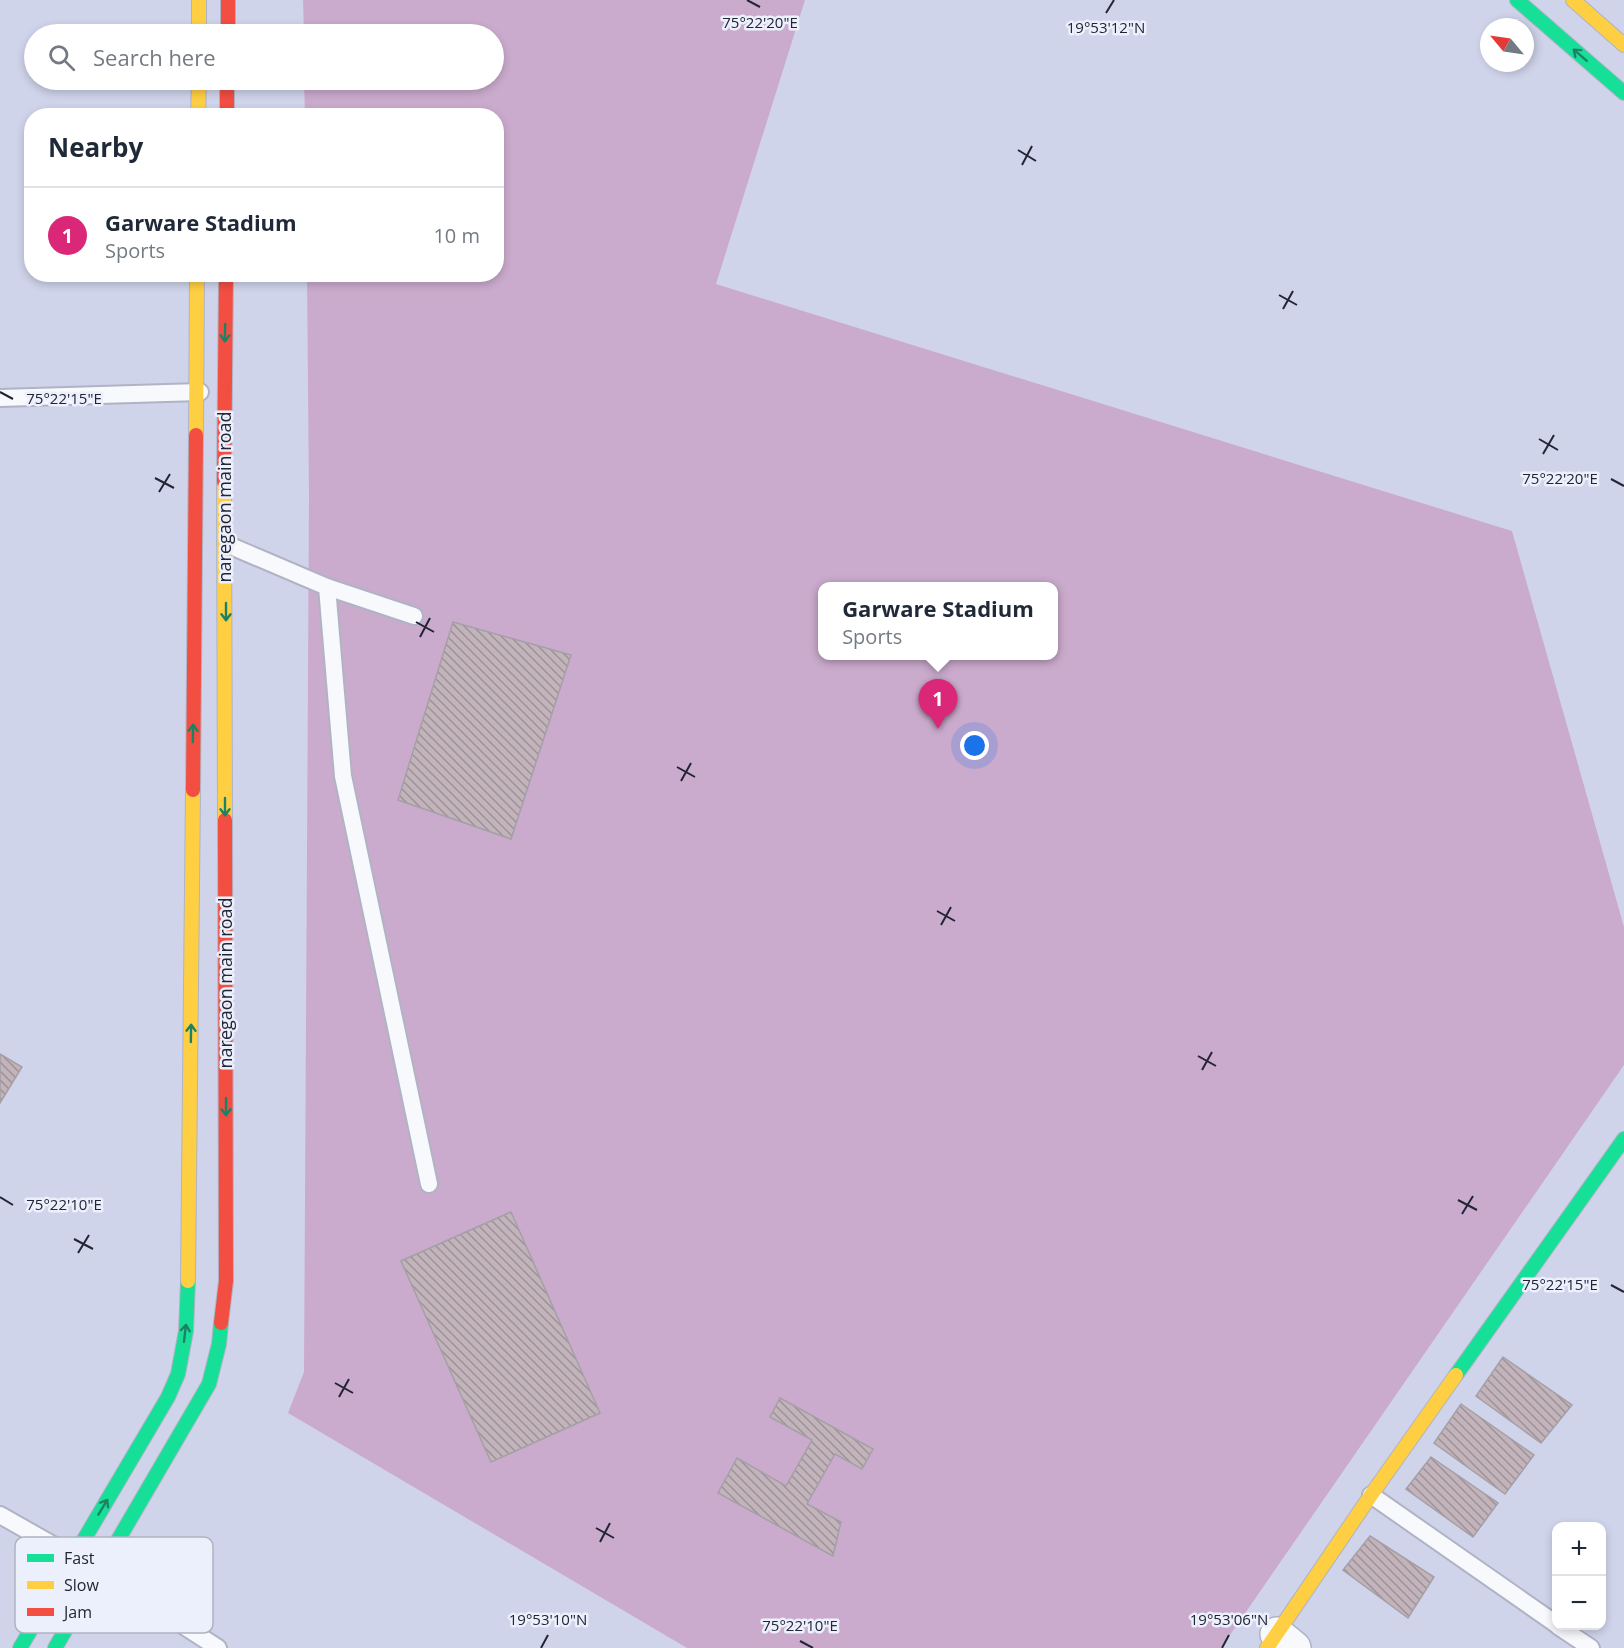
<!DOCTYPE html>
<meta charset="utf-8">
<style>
:root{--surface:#fff;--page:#f6f6f7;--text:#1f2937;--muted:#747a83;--line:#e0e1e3;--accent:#db2777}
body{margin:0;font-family:"Open Sans",sans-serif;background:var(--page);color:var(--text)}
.controls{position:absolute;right:18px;bottom:18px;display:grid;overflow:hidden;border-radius:12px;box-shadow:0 3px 9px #0003}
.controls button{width:54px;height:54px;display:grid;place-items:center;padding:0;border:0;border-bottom:2px solid var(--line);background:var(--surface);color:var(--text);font:30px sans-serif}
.compass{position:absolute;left:1480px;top:18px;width:54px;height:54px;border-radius:50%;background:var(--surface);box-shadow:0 3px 9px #0003;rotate:299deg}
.you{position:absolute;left:975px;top:746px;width:21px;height:21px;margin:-15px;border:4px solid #fff;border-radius:50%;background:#1a73e8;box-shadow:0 0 0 9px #1a73e833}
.badge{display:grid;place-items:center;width:39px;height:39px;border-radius:50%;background:var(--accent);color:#fff;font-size:20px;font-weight:700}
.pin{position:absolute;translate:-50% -50px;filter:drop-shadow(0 2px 3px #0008)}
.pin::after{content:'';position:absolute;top:32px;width:21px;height:18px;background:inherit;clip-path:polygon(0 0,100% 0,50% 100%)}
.popup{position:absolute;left:818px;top:582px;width:240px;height:78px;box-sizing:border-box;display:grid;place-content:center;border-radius:12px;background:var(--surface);filter:drop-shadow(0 2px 4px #0005);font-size:20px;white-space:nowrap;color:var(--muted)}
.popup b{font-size:22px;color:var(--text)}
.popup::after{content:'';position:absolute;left:50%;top:100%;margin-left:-12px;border:12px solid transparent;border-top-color:var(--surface)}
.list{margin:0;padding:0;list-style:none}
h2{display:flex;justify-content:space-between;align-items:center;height:78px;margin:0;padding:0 24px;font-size:26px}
h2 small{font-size:20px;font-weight:400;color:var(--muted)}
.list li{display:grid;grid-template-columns:39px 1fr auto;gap:18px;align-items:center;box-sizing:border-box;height:96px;padding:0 24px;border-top:2px solid var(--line)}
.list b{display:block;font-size:22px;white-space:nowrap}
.list p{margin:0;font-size:20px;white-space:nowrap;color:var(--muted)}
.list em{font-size:20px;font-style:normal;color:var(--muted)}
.icon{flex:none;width:33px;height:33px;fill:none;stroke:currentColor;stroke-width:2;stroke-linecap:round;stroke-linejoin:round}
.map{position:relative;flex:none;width:1624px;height:1648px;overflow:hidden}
.search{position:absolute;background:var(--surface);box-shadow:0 3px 9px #0003;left:24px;top:24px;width:480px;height:66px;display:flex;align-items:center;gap:15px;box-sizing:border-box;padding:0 21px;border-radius:33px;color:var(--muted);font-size:22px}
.panel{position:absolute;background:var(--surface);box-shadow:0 3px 9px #0003;left:24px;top:108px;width:480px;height:174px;border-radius:24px}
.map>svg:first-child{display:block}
</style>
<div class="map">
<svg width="1624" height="1648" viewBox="0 0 1624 1648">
<defs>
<pattern id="building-back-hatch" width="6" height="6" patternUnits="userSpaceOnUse" patternTransform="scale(1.5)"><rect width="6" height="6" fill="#c2b4ba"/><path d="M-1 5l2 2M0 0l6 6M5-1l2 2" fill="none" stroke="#9d9298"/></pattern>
</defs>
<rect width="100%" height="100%" fill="#d0d4eb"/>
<!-- garden -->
<path fill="#cbabcd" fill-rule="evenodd" d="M 303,0 L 805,0 L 716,284 L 1512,531 L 1624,927 L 1624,1065 L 1221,1648 L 687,1648 L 288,1413 L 304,1372 L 309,498 L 307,275 L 496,274 L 496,116 L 305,115 L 304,80 L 494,80 L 494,34 L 304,34 ZM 822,586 L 1054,586 L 1054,656 L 822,656 Z"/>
<!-- building -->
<g fill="url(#building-back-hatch)" stroke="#a59fa6" stroke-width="1.5">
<polygon points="453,622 571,655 511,839 398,800"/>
<polygon points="0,1054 22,1067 0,1103"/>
<polygon points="511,1212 600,1413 491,1462 401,1261"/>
<polygon points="1503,1357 1572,1405 1541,1443 1476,1396"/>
<polygon points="780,1398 873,1449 862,1469 835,1454 807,1504 841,1522 833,1556 718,1493 737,1458 786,1486 812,1440 770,1417"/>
<polygon points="1461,1404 1534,1455 1505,1494 1434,1443"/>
<polygon points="1431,1457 1498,1503 1473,1537 1406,1489"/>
<polygon points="1370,1536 1434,1577 1408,1618 1343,1570"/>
</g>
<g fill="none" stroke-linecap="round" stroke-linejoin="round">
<defs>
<g id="lane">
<polyline points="0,398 200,392"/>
<polyline points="226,544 327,587 343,776 429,1184"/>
<polyline points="327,587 414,616"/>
<polyline points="1371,1495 1556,1624"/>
<polyline points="0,1515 99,1571 218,1648"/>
<polyline points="1558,1626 1591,1648"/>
</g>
<polyline id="street" points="1277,1634 1294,1648"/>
<g id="fast">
<polyline points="1517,0 1624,93"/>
<polyline points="1456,1375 1624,1139"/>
<polyline points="20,1648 168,1397 178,1374 186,1331 188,1281"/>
<polyline points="55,1648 209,1384 219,1344 221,1323"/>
</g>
<g id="slow">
<polyline points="199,0 199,34"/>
<polyline points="1573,0 1624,45"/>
<polyline points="198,116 199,80"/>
<polyline points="196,435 197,274"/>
<polyline points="224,482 225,820"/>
<polyline points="188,1281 193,790"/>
<polyline points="1267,1648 1371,1495 1456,1375"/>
</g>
<g id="jam">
<polyline points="228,0 228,34"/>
<polyline points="227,80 227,116"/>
<polyline points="224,482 226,274"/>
<polyline points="193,790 196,435"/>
<polyline points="221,1323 226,1281 225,820"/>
</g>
</defs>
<!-- lane casing -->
<use href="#lane" stroke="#b0b3c4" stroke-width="20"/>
<!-- street casing -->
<use href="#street" stroke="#b0b3c4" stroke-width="36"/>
<!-- fast casing -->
<use href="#fast" stroke="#b0b3c4" stroke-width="16"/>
<!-- slow casing -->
<use href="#slow" stroke="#b0b3c4" stroke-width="16"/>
<!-- jam casing -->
<use href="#jam" stroke="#b0b3c4" stroke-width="16"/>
<!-- lane -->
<use href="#lane" stroke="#f8f9fc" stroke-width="16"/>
<!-- street -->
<use href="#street" stroke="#f8f9fc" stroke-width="33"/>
<!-- fast -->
<use href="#fast" stroke="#16e098" stroke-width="14"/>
<!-- slow -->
<use href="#slow" stroke="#ffcf43" stroke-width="14"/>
<!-- jam -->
<use href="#jam" stroke="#f24e42" stroke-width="14"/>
</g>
<!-- one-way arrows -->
<defs><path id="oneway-shaft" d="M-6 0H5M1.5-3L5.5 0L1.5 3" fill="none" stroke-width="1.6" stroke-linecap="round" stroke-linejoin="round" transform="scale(1.5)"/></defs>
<g stroke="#1c8266">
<use href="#oneway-shaft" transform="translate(1580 55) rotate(-139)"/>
<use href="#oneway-shaft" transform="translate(225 333) rotate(91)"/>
<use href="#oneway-shaft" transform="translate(226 612) rotate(90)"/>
<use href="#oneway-shaft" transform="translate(193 733) rotate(-89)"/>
<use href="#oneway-shaft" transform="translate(225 807) rotate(90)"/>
<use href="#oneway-shaft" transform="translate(191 1033) rotate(-89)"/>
<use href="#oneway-shaft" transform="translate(226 1107) rotate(90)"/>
<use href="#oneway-shaft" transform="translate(185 1333) rotate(-83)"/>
<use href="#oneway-shaft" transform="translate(103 1507) rotate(-59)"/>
</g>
<!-- ticks -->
<path fill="none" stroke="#222534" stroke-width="2" d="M 747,0 L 760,7M 1106,13 L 1114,0M 1018,150 L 1036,161M 1022,165 L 1032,146M 1279,295 L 1297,305M 1283,309 L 1293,291M 0,392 L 13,399M 1539,439 L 1558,450M 1543,454 L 1554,435M 155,478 L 174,488M 1611,479 L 1624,486M 159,492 L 170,474M 416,622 L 434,632M 420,637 L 430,618M 677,767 L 695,777M 681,781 L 691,763M 937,911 L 955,921M 941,925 L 951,907M 1198,1056 L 1216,1066M 1202,1070 L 1212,1052M 0,1197 L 13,1205M 1458,1200 L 1477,1210M 1462,1214 L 1473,1196M 74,1239 L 93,1249M 78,1253 L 89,1235M 1611,1285 L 1624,1292M 335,1383 L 353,1393M 339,1397 L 349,1379M 596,1528 L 614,1538M 600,1542 L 610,1523M 800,1641 L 813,1648M 541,1648 L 548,1635M 1222,1648 L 1229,1635"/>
<g text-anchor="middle" stroke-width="5" stroke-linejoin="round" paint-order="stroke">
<!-- street labels -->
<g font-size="18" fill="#222534" stroke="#eceffc">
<text transform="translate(225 497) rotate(-90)" y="6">naregaon main road</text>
<text transform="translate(226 983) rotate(-90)" y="6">naregaon main road</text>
</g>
</g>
<!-- legend -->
<rect x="15" y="1537" width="198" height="96" rx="9" fill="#eceffc" stroke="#afb2c0" stroke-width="1.5"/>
<rect x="27" y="1554" width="27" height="8" fill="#16e098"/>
<rect x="27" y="1581" width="27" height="8" fill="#ffcf43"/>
<rect x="27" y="1608" width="27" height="8" fill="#f24e42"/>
<g font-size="16" fill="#222534">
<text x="64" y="1564">Fast</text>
<text x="64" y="1591">Slow</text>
<text x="64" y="1618">Jam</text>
</g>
<g font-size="15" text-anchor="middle" fill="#222534" stroke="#eceffc" stroke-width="5" stroke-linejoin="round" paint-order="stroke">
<text x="760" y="28">75°22'20"E</text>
<text x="1106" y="33">19°53'12"N</text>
<text x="64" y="404">75°22'15"E</text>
<text x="1560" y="484">75°22'20"E</text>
<text x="64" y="1210">75°22'10"E</text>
<text x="1560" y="1290">75°22'15"E</text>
<text x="548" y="1625">19°53'10"N</text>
<text x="1229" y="1625">19°53'06"N</text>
<text x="800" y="1631">75°22'10"E</text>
</g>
</svg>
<div class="controls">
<button>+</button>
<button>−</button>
</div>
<svg class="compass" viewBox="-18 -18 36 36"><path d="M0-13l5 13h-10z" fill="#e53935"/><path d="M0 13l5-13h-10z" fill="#747a83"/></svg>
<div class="you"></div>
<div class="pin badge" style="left:938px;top:729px">1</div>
<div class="popup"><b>Garware Stadium</b>Sports</div>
<div class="search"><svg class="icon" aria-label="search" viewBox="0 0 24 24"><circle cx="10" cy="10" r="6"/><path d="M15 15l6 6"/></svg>Search here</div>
<section class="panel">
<h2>Nearby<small></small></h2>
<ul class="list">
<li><span class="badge">1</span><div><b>Garware Stadium</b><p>Sports</p></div><em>10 m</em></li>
</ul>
</section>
</div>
